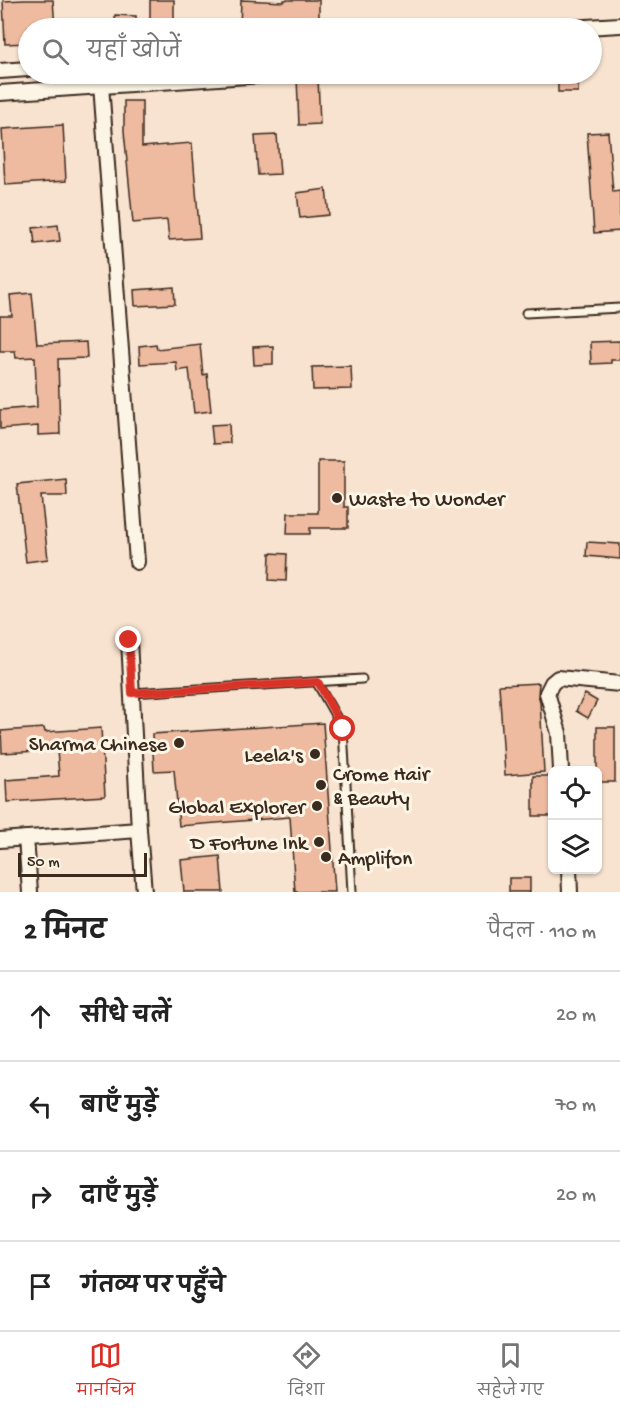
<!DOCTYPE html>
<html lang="hi">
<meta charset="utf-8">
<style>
:root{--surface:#fff;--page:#f2f2f2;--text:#222;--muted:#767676;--line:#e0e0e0;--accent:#d93025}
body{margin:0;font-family:"Gochi Hand","Playpen Sans Deva",sans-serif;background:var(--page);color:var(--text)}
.controls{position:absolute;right:18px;bottom:18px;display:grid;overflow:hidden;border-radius:9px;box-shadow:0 2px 4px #0004}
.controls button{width:54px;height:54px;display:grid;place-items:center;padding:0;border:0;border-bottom:2px solid var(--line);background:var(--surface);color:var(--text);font:30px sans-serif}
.scale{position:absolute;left:18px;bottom:15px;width:129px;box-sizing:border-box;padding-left:6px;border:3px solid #3b2a1e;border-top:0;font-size:16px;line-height:21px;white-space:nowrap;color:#3b2a1e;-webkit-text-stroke:4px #fcf5e5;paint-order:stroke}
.stop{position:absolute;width:18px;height:18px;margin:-14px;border:4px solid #d93025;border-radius:50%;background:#fff}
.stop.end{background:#d93025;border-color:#fff;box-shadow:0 2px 6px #0008}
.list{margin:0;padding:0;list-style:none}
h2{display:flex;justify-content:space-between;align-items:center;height:78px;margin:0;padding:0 24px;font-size:26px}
h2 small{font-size:20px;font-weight:400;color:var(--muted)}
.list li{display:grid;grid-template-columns:39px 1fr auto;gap:18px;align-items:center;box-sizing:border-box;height:90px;padding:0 24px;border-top:2px solid var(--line)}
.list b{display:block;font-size:22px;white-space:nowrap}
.list em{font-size:20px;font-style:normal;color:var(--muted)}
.icon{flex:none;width:33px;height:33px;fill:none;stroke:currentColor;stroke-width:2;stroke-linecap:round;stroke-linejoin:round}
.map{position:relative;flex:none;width:620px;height:892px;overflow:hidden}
.search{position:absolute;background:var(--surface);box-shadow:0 2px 4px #0004;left:18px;right:18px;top:18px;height:66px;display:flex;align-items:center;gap:15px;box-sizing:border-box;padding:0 21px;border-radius:33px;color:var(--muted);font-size:22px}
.sheet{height:438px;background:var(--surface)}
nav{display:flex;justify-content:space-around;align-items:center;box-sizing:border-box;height:84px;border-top:2px solid var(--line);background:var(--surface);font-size:16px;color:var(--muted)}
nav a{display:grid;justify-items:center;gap:3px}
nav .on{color:var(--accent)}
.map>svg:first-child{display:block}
</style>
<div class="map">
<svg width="620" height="892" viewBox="0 0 620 892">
<rect width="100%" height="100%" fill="#f8e3d0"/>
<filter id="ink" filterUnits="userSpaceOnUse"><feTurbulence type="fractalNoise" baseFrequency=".0167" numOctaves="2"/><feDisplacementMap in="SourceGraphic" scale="12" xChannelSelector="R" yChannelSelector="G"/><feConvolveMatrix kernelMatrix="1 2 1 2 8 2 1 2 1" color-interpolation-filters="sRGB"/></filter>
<g filter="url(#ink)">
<!-- building -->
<g fill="#eebaa0" stroke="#3b2a1e" stroke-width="1.5">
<polygon points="24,0 53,0 55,28 28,28 28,43 5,44 3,1"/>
<rect x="150" y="0" width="24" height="20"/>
<polygon points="241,0 284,2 284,0 319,0 319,25 266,26 266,28 240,28"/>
<polygon points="115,15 136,16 136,28 115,28"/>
<rect x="558" y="74" width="20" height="18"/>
<polygon points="297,78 318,78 320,124 299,125"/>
<polygon points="124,101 142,101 142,147 192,143 200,238 169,240 167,220 133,223 124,131"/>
<polygon points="63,125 66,181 5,185 2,129"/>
<polygon points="608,132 613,192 620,191 620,231 594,233 587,133"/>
<polygon points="277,135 280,174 258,175 255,136"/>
<polygon points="326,189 329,215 300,218 297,193"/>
<polygon points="58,225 60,241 35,244 33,228"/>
<polygon points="174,287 175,304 135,306 134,290"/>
<polygon points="32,293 37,344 86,342 87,358 58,359 60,434 38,435 38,426 0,429 0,410 37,407 35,357 16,358 15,351 0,351 0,316 12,316 10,295"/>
<polygon points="620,341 620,360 611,360 611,363 591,364 590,342"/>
<polygon points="156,344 157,349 200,344 203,375 207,374 211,411 194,413 189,369 177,371 176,362 140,364 139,346"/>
<polygon points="273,346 273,364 254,365 253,347"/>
<polygon points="351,366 352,389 313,390 312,367"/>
<polygon points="229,424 230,443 213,444 211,425"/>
<polygon points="318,461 344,461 344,507 348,507 348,528 310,528 310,534 287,534 288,513 318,513"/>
<polygon points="66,479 67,496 41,496 48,559 26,562 17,484"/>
<polygon points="587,542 620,544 620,559 586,556"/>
<polygon points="270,553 287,554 286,581 269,580"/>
<polygon points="539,683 538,695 540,701 544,772 505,775 499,685"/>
<polygon points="585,694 597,701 588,718 576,711"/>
<polygon points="323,723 335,892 295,892 290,817 179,826 174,770 154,771 152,734"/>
<rect x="597" y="727" width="18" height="55"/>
<polygon points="44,728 45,732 101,728 105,796 7,802 6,780 59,776 57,750 2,753 1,731"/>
<rect x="533" y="776" width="19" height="40"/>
<polygon points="220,856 223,892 184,892 181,860"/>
<rect x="509" y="878" width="21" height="14"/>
</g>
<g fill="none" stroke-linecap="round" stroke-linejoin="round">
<defs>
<g id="lane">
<polyline points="526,313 620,308"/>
<polyline points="317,683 343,729 352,892"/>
<polyline points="132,693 362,679"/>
</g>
<g id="street">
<polyline points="569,28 620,25"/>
<polyline points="0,71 28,69"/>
<polyline points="101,85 137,562"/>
<polyline points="0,93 278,74"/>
<polyline points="129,640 139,830 144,892"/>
<polyline points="561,770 559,733 547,693 552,683 558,678 620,684"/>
<polyline points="26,838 30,892"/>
<polyline points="0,840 139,830"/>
<polyline points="569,870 570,892"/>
</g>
</defs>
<!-- lane casing -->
<use href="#lane" stroke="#3b2a1e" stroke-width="11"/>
<!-- street casing -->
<use href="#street" stroke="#3b2a1e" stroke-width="18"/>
<!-- lane -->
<use href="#lane" stroke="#fcf5e5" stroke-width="7"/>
<!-- street -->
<use href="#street" stroke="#fcf5e5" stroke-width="14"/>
</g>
</g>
<g fill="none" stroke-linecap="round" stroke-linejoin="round" filter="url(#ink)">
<!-- route -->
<polyline stroke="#d93025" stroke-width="8" points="129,640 132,693 318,682 343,729"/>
</g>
<!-- markers -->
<g fill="#3b2a1e" stroke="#fcf5e5" stroke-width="2">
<circle cx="337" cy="498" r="6"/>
<circle cx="179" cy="743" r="6"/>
<circle cx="315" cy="754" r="6"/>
<circle cx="321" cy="785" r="6"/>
<circle cx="317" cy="806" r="6"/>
<circle cx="319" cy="842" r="6"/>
<circle cx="326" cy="857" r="6"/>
</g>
<g text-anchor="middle" stroke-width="6" stroke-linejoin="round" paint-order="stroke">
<!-- poi labels -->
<g font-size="21" fill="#3b2a1e" stroke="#fcf5e5" text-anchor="end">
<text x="349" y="505" text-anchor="start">Waste to Wonder</text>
<text x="167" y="750">Sharma Chinese</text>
<text x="303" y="761">Leela's</text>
<text x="333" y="780" text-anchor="start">Crome Hair<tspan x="333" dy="24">&amp; Beauty</tspan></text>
<text x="305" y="813">Global Explorer</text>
<text x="307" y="849">D Fortune Ink</text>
<text x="338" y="864" text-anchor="start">Amplifon</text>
</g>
</g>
</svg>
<div class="controls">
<button><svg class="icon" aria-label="locate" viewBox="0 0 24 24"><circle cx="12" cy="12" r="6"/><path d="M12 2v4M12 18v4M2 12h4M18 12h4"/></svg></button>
<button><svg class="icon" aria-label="layers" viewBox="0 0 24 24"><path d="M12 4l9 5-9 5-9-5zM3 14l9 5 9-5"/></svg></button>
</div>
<div class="scale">50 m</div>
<div class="stop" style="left:343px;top:729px"></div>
<div class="stop end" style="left:129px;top:640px"></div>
<div class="search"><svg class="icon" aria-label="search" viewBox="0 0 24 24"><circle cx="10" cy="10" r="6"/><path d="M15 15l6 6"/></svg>यहाँ खोजें</div>
</div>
<section class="sheet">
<h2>2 मिनट<small>पैदल · 110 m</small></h2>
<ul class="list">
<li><svg class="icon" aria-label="ahead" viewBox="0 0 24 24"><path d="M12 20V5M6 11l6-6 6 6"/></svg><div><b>सीधे चलें</b></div><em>20 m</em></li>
<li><svg class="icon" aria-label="left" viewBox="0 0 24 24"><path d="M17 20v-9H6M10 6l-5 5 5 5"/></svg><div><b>बाएँ मुड़ें</b></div><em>70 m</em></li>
<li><svg class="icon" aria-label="right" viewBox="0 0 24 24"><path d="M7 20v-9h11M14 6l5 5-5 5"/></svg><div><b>दाएँ मुड़ें</b></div><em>20 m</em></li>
<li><svg class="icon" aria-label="arrive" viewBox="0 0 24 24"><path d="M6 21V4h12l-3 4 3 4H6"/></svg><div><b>गंतव्य पर पहुँचे</b></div></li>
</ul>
</section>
<nav>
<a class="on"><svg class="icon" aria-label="map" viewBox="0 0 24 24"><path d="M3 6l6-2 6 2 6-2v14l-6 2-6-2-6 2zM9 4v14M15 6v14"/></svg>मानचित्र</a>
<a><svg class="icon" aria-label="directions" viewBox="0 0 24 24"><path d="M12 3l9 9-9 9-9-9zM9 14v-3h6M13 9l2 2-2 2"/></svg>दिशा</a>
<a><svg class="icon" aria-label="saved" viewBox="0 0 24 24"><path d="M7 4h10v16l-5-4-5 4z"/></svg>सहेजे गए</a>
</nav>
